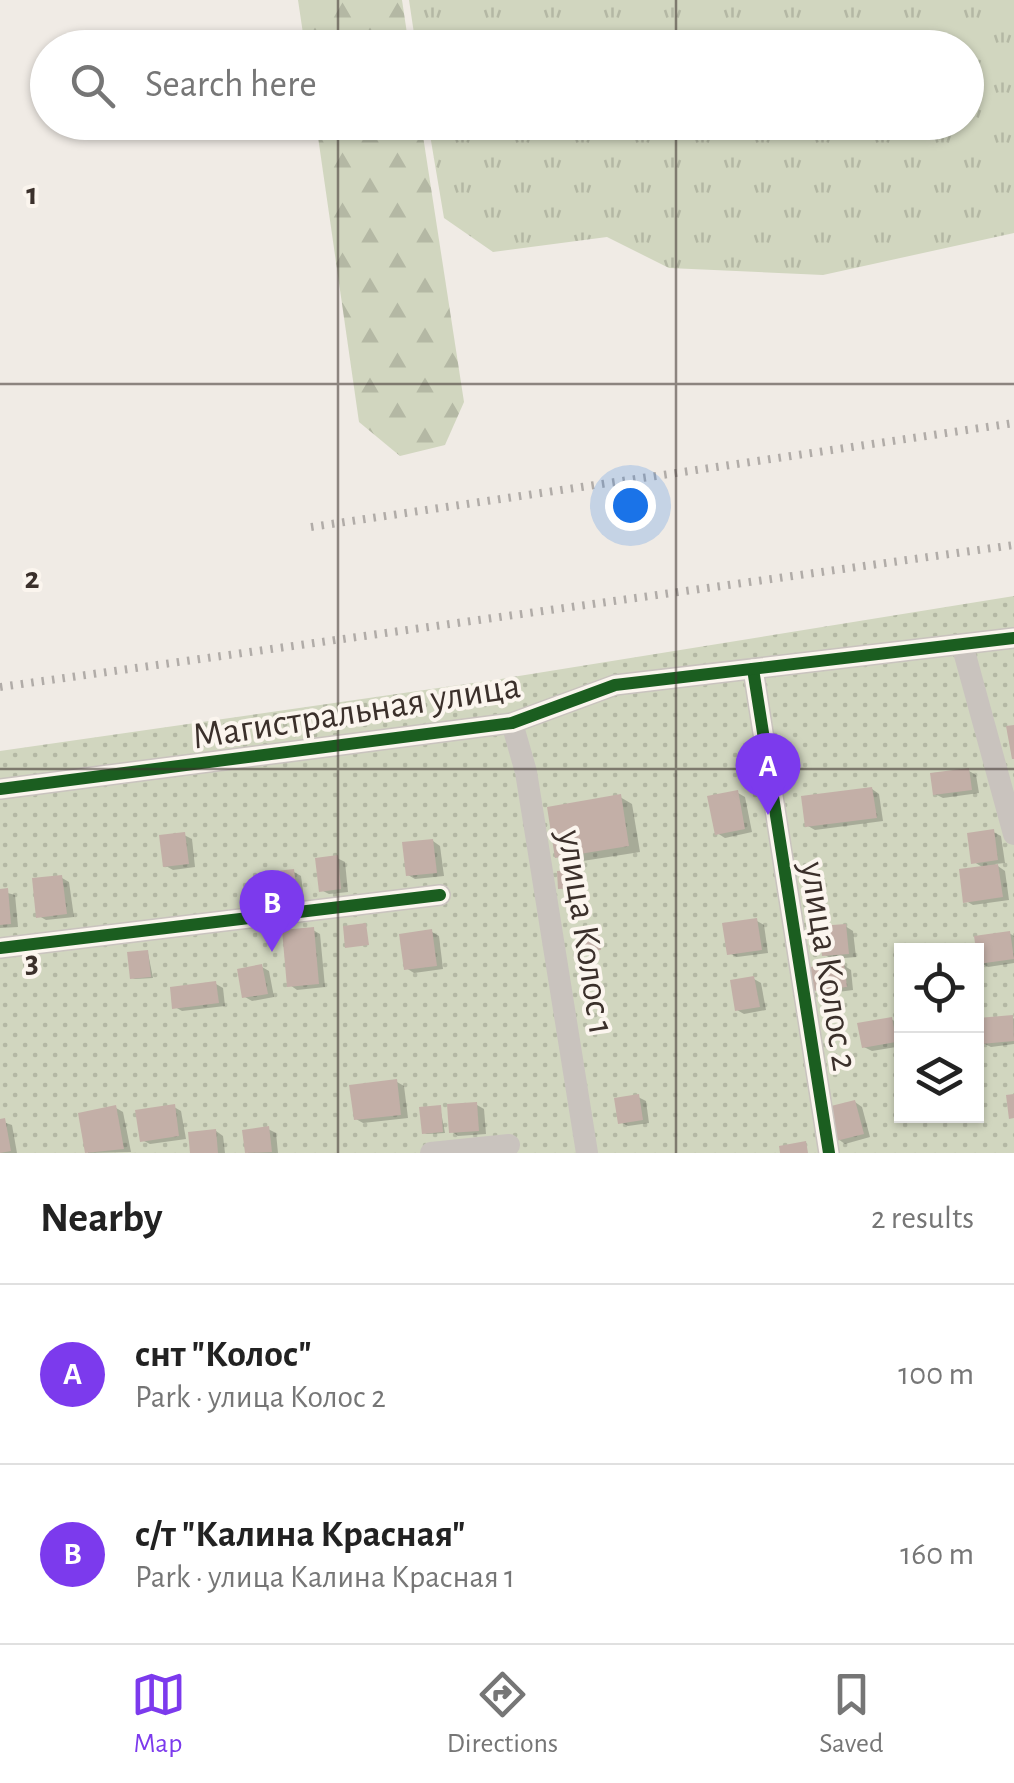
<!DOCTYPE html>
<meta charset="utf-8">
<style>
:root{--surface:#fff;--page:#f2f2f2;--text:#222;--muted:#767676;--line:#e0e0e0;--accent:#7c3aed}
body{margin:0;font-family:"Alegreya Sans",sans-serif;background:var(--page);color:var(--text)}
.controls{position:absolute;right:30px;bottom:30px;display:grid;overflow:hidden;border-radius:0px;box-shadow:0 2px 8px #0004}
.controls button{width:90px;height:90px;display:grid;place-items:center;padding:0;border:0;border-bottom:2px solid var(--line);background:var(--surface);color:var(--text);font:50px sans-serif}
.you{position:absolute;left:630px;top:505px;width:35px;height:35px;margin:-25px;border:8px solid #fff;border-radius:50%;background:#1a73e8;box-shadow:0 0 0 15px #1a73e833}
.badge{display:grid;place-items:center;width:65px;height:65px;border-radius:50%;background:var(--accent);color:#fff;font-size:32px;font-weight:700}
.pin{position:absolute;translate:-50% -82px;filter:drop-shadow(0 2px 5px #0008)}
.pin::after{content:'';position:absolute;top:52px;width:35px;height:30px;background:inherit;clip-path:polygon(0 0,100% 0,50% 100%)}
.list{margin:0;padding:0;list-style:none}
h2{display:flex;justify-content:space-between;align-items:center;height:130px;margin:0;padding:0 40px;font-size:42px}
h2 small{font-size:32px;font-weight:400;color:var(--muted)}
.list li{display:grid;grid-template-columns:65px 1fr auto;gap:30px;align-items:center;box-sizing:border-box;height:180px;padding:0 40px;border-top:2px solid var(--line)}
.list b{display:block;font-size:38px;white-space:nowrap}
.list p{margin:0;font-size:32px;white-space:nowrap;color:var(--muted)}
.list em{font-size:32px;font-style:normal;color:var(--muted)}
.icon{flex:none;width:55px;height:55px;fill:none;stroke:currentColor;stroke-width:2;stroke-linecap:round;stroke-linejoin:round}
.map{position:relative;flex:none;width:1014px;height:1153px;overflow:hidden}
.search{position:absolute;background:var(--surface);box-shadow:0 2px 8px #0004;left:30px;right:30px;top:30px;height:110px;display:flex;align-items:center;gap:25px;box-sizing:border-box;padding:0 35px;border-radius:55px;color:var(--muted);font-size:38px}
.sheet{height:490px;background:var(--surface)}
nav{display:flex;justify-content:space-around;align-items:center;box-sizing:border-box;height:140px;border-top:2px solid var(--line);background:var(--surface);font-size:28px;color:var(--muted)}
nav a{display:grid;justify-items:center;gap:5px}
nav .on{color:var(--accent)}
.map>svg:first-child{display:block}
</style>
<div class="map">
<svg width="1014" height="1153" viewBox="0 0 1014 1153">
<defs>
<pattern id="grass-tufts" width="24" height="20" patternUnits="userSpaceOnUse" patternTransform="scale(2.5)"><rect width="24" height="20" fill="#d1d6bf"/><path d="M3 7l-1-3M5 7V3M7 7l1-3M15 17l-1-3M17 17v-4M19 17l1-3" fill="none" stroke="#b4b8a4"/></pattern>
<pattern id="forest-firs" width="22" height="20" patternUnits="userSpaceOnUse" patternTransform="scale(2.5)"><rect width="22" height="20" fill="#d1d6bf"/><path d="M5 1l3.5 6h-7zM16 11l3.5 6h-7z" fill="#b4b8a4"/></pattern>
<pattern id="garden-dots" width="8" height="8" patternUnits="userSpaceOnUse" patternTransform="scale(2.5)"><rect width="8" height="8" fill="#d1d6bf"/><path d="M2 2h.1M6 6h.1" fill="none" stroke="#b4b8a4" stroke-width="1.8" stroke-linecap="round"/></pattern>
</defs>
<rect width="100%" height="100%" fill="#f0ebe5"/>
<!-- grass -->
<polygon fill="url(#grass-tufts)" points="409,0 1014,0 1014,233 823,275 669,268 607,237 493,252 444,218 428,123 966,122 966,48 416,47"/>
<!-- forest -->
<g fill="url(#forest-firs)">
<polygon points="298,0 402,0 409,47 305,47"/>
<polygon points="316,123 421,123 464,402 445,445 400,456 359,422"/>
</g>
<!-- garden -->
<path fill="url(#garden-dots)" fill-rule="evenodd" d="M 1014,596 L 1014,1153 L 0,1153 L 0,751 L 501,679 ZM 902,951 L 976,951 L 976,1116 L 902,1116 Z"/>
<!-- shadow -->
<g fill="#0003">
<polygon points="969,771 976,775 979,793 943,798 935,794"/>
<polygon points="872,789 879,794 883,821 815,830 808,826"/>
<polygon points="738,793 745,797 752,832 725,838 717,833"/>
<polygon points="620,797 632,804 640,852 570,863 558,857"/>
<polygon points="993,832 1001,836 1005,863 995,864 1005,871 1009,900 973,905 966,901 984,868 974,862"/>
<polygon points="184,835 192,839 195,867 173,870 166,866"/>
<polygon points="433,841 440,846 444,876 415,879 408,875"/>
<polygon points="337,858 345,862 348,892 329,894 321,890"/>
<polygon points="294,872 301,876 304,898 271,902 263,897"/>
<polygon points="62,878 69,882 74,917 46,920 39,916"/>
<polygon points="0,891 15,895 18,927 0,928"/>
<polygon points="757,921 764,925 768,953 737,957 729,953"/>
<polygon points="845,926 853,931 856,957 832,959 825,955"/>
<polygon points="313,930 320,934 325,987 297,990 290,985"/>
<polygon points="432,932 439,936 443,969 414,973 406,968"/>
<polygon points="1009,933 1014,936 1014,963 988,967 981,963"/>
<polygon points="148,953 153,978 135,979 132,978"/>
<polygon points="843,965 851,970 853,990 823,994 816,989"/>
<polygon points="262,967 269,971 274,997 252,1001 245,997"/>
<polygon points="754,979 761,983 766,1010 744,1014 737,1010"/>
<polygon points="216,984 223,988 225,1006 182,1011 175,1007"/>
<polygon points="1014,1018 1014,1044 991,1047 983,1043"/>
<polygon points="891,1019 899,1024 902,1046 872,1051 864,1047"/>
<polygon points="397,1082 404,1086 408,1118 363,1123 356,1119"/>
<polygon points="638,1097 646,1101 649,1123 628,1126 620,1122"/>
<polygon points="855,1102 862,1107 870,1137 845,1144 838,1139"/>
<polygon points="477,1105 484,1109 486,1134 458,1136 451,1131"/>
<polygon points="174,1107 181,1111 186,1139 150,1144 142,1140"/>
<polygon points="440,1107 445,1133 427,1134 424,1133"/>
<polygon points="116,1108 123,1112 131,1152 88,1153 80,1114"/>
<polygon points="0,1121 12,1125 17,1153 0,1153"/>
<polygon points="268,1129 276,1133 278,1153 248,1153 245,1132"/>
<polygon points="216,1131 223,1136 225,1153 193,1153 191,1134"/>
</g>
<!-- building -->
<g fill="#c3afa7">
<polygon points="1014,725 1014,759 1012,759 1006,726"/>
<polygon points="969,768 972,790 933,795 930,773"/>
<polygon points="872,787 877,818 805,827 801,796"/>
<polygon points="738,790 745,829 715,835 707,796"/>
<polygon points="621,794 629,846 555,858 547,807"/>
<polygon points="994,829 998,860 971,864 967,833"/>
<polygon points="185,832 189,864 163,867 159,835"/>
<polygon points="433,839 437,873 406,876 402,842"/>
<polygon points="338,855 341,889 319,892 315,858"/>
<polygon points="998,864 1003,897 963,903 959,869"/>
<polygon points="294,869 297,895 261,899 258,873"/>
<polygon points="573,870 575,888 558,889 557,871"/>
<polygon points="62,875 67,914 36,918 32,878"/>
<polygon points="8,888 11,924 0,925 0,889"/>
<polygon points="757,918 762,950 727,955 722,923"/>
<polygon points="366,923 369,945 345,948 343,926"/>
<polygon points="846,924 849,954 822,956 819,926"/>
<polygon points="314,927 319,984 287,987 282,930"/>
<polygon points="598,928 601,950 578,952 576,931"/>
<polygon points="432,929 437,966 404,970 399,934"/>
<polygon points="1010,931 1014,959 978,964 974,936"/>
<polygon points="148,950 151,977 130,979 127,952"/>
<polygon points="844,963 847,987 813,991 810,967"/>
<polygon points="262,964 268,994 242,998 237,969"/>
<polygon points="754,976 760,1007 735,1011 730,980"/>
<polygon points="216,981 219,1003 172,1009 170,987"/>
<polygon points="1013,1015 1014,1041 981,1044 978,1018"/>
<polygon points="892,1017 896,1042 862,1048 857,1023"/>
<polygon points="397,1079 401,1115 354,1120 349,1085"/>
<polygon points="639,1094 643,1120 618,1124 614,1098"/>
<polygon points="1014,1094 1014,1118 1009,1119 1006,1095"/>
<polygon points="855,1100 864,1134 836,1141 827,1107"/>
<polygon points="477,1102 479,1131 449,1133 447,1104"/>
<polygon points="175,1104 179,1136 140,1142 135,1110"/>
<polygon points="116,1105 124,1149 85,1153 78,1113"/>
<polygon points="441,1105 443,1132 422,1134 419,1107"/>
<polygon points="5,1118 11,1151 0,1153 0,1119"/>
<polygon points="269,1126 272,1152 245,1153 242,1130"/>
<polygon points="216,1129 218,1153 190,1153 188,1132"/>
<polygon points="806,1141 808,1153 780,1153 779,1146"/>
</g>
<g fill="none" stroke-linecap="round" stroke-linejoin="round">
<!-- minor -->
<g stroke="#c9c3be" stroke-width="22">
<polyline points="962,644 1014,834"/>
<polyline points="753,669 829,1153"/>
<polyline points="512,723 526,772 587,1153"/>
<polyline points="0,789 512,723 615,685 1014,638"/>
<polyline points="0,948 440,895"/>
<polyline points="431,1153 509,1145"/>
</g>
<!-- rail -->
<g stroke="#b1aca8" stroke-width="8" stroke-dasharray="2.5 8" stroke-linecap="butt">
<polyline points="311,527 1014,423"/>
<polyline points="0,687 1014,545"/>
</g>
<defs>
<g id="cycleway">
<polyline points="753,669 829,1153"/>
<polyline points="0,789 512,723 615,685 1014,638"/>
<polyline points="0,948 440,895"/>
</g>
</defs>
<!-- cycleway casing -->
<use href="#cycleway" stroke="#fbf5ee" stroke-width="19"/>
<!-- cycleway -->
<use href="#cycleway" stroke="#1b5e20" stroke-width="12"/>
</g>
<!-- grid -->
<path fill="none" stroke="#3b302b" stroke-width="2.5" stroke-opacity="0.55" d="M 338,0 L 338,48M 676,0 L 676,48M 338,122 L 338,1153M 676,122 L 676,1153M 0,384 L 1014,384M 0,769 L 1014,769"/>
<g text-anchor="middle" stroke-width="8" stroke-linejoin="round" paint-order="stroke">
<!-- street labels -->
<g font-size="38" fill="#3b302b" stroke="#fbf5ee">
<text transform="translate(356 710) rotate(-9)" y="13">Магистральная улица</text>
<text transform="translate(587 932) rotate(81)" y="13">улица Колос 1</text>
<text transform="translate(830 966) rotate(81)" y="13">улица Колос 2</text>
</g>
</g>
<g font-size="32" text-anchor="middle" font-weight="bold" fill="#3b302b" stroke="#fbf5ee" stroke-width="8" stroke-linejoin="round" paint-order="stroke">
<text x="32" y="204">1</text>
<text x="32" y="588">2</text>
<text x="32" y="972">3</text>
</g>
</svg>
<div class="controls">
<button><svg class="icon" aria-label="locate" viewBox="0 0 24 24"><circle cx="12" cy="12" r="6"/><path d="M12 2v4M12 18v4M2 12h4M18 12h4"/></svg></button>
<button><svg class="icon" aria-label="layers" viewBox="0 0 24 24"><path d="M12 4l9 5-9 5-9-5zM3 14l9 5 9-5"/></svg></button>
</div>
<div class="you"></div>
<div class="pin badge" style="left:768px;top:815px">A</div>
<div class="pin badge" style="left:272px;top:952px">B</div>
<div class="search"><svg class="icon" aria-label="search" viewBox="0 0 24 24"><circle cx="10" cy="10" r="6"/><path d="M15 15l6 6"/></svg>Search here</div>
</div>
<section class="sheet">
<h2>Nearby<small>2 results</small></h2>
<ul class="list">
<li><span class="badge">A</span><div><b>снт &quot;Колос&quot;</b><p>Park · улица Колос 2</p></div><em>100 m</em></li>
<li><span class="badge">B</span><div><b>с/т &quot;Калина Красная&quot;</b><p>Park · улица Калина Красная 1</p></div><em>160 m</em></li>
</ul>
</section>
<nav>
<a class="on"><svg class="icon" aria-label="map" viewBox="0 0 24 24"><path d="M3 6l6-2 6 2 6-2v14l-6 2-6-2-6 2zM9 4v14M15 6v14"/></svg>Map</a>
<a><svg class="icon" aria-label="directions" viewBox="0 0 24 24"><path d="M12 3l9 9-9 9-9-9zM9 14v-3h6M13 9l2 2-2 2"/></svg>Directions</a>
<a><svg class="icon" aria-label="saved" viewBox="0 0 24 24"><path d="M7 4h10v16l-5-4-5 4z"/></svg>Saved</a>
</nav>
